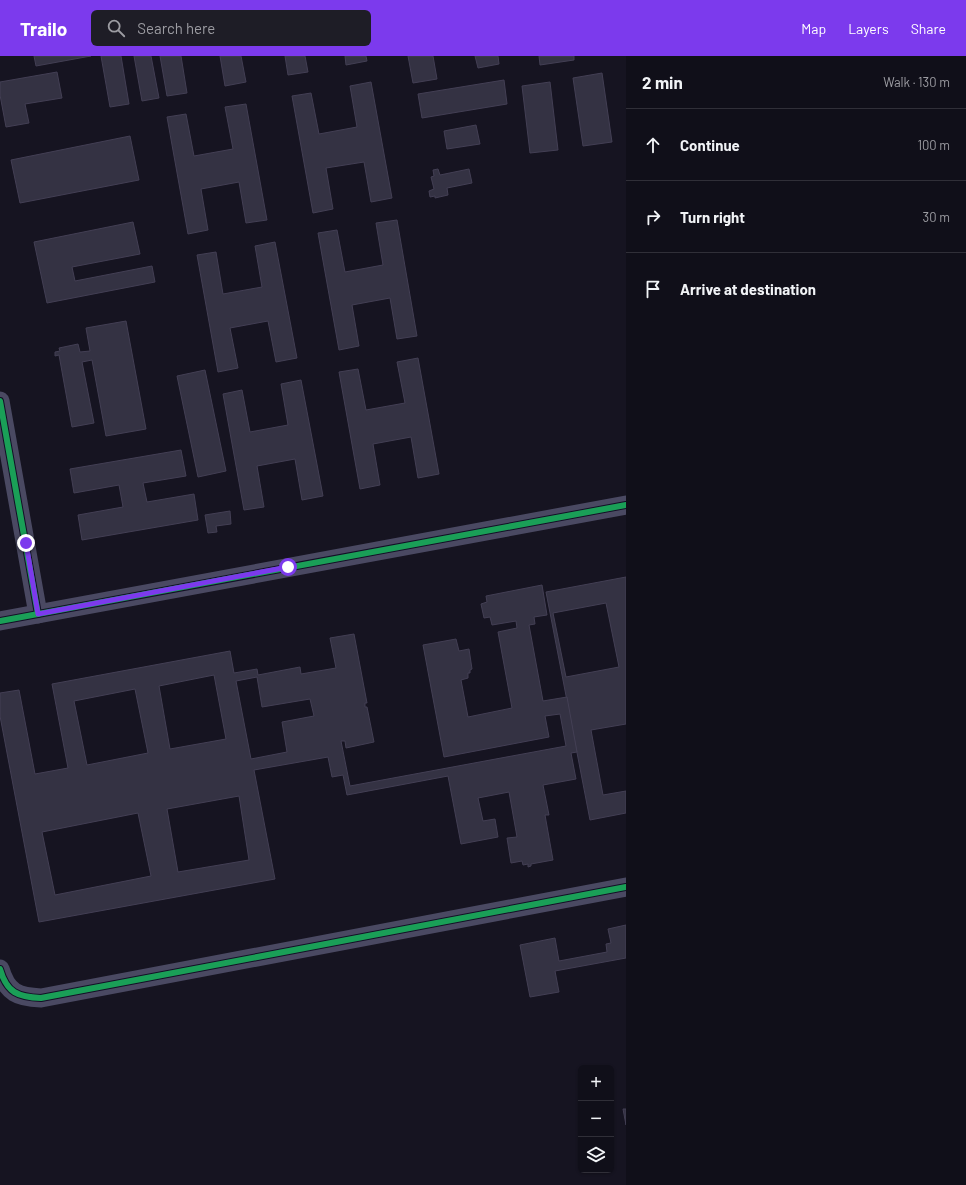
<!DOCTYPE html>
<meta charset="utf-8">
<style>
:root{--surface:#100f19;--page:#1e1d26;--text:#f1f3f6;--muted:#9c9ca2;--line:#302f38;--accent:#7c3aed}
body{margin:0;font-family:Barlow,sans-serif;background:var(--page);color:var(--text)}
.controls{position:absolute;right:12px;bottom:12px;display:grid;overflow:hidden;border-radius:6px;box-shadow:0 1px 3px #0004}
.controls button{width:36px;height:36px;display:grid;place-items:center;padding:0;border:0;border-bottom:1px solid var(--line);background:var(--surface);color:var(--text);font:20px sans-serif}
.stop{position:absolute;width:12px;height:12px;margin:-9px;border:3px solid #7c3aed;border-radius:50%;background:#fff}
.stop.end{background:#7c3aed;border-color:#fff;box-shadow:0 1px 4px #0008}
.list{margin:0;padding:0;list-style:none}
h2{display:flex;justify-content:space-between;align-items:center;height:52px;margin:0;padding:0 16px;font-size:17px}
h2 small{font-size:13px;font-weight:400;color:var(--muted)}
.list li{display:grid;grid-template-columns:26px 1fr auto;gap:12px;align-items:center;box-sizing:border-box;height:72px;padding:0 16px;border-top:1px solid var(--line)}
.list b{display:block;font-size:15px;white-space:nowrap}
.list em{font-size:13px;font-style:normal;color:var(--muted)}
.icon{flex:none;width:22px;height:22px;fill:none;stroke:currentColor;stroke-width:2;stroke-linecap:round;stroke-linejoin:round}
.map{position:relative;flex:none;width:626px;height:1129px;overflow:hidden}
header{display:flex;align-items:center;gap:24px;box-sizing:border-box;height:56px;padding:0 20px;background:var(--accent);color:#fff}
header strong{font-size:19px}
nav{display:flex;gap:22px;margin-inline-start:auto;font-size:14px}
.search{width:280px;height:36px;background:var(--page);display:flex;align-items:center;gap:10px;box-sizing:border-box;padding:0 14px;border-radius:6px;color:var(--muted);font-size:15px}
main{display:flex}
aside{flex:1;background:var(--surface)}
.map>svg:first-child{display:block}
</style>
<header>
<strong>Trailo</strong>
<div class="search"><svg class="icon" aria-label="search" viewBox="0 0 24 24"><circle cx="10" cy="10" r="6"/><path d="M15 15l6 6"/></svg>Search here</div>
<nav><a>Map</a><a>Layers</a><a>Share</a></nav>
</header>
<main>
<div class="map">
<svg width="626" height="1129" viewBox="0 0 626 1129">
<rect width="100%" height="100%" fill="#161421"/>
<!-- building -->
<g fill="#343243" stroke="#433f54" fill-rule="evenodd">
<polygon points="34,0 91,0 36,10"/>
<polygon points="101,0 121,0 129,48 110,51"/>
<polygon points="134,0 151,0 159,42 142,45"/>
<polygon points="160,0 181,0 187,37 167,40"/>
<polygon points="220,0 241,0 246,26 225,30"/>
<polygon points="285,0 305,0 308,16 288,19"/>
<polygon points="345,0 366,0 367,5 346,9"/>
<polygon points="408,0 433,0 437,23 413,27"/>
<polygon points="475,0 498,0 499,8 478,12"/>
<polygon points="539,0 574,0 574,4 540,9"/>
<polygon points="57,16 62,42 25,48 29,67 6,71 0,39 0,26"/>
<polygon points="602,17 612,86 583,90 573,22"/>
<polygon points="504,24 507,48 422,62 418,38"/>
<polygon points="371,26 392,142 371,146 364,106 326,112 333,153 313,157 292,40 311,37 319,78 357,71 350,30"/>
<polygon points="550,26 558,94 530,97 522,30"/>
<polygon points="246,48 267,164 246,167 239,126 201,133 208,174 188,178 167,61 186,58 194,100 233,93 225,51"/>
<polygon points="476,69 480,88 447,93 444,75"/>
<polygon points="130,80 139,124 20,147 11,104"/>
<polygon points="438,113 440,119 469,113 472,127 447,132 448,139 435,142 435,140 430,141 429,135 434,133 431,121 434,120 433,114"/>
<polygon points="397,164 417,280 397,283 390,242 352,249 359,290 339,294 318,177 337,174 345,216 383,209 376,167"/>
<polygon points="133,166 140,198 72,211 75,225 152,210 155,226 47,247 34,186"/>
<polygon points="275,186 297,302 276,306 268,265 230,272 238,312 218,316 197,199 216,196 223,238 262,231 255,190"/>
<polygon points="126,265 146,373 106,380 92,304 82,306 94,367 72,371 59,299 55,300 55,296 60,295 59,292 78,288 80,296 90,295 86,272"/>
<polygon points="418,302 439,418 418,422 411,381 373,388 380,429 360,433 339,316 358,313 366,354 405,347 397,306"/>
<polygon points="205,314 226,415 198,421 177,320"/>
<polygon points="301,324 323,440 302,444 295,403 257,410 264,451 244,454 223,338 242,334 250,376 288,369 281,328"/>
<polygon points="181,394 186,420 143,427 147,446 194,438 198,464 82,484 78,459 123,451 119,429 74,437 70,413"/>
<polygon points="230,455 231,468 216,470 217,476 208,477 205,459"/>
<path d="M 626,521 L 626,668 L 591,674 L 603,739 L 626,735 L 626,757 L 590,764 L 546,536 ZM 606,547 L 619,611 L 566,621 L 553,557 Z"/>
<path d="M 542,529 L 547,559 L 534,561 L 535,568 L 529,569 L 543,645 L 567,641 L 577,696 L 571,697 L 576,723 L 543,729 L 549,759 L 545,759 L 553,804 L 531,808 L 531,810 L 528,811 L 528,808 L 523,809 L 522,805 L 511,807 L 507,782 L 517,781 L 509,736 L 478,742 L 483,765 L 495,763 L 498,781 L 461,788 L 448,720 L 347,739 L 343,719 L 332,721 L 328,701 L 254,714 L 275,823 L 39,866 L 0,660 L 0,637 L 19,634 L 35,718 L 68,712 L 52,628 L 230,595 L 234,617 L 257,613 L 258,619 L 300,611 L 301,618 L 336,612 L 330,582 L 354,578 L 367,647 L 365,647 L 365,651 L 367,651 L 374,686 L 346,692 L 345,685 L 341,685 L 350,730 L 566,690 L 560,658 L 545,660 L 549,681 L 444,701 L 423,589 L 456,583 L 459,595 L 469,593 L 472,613 L 470,614 L 470,617 L 468,617 L 468,622 L 461,624 L 468,661 L 512,652 L 498,576 L 517,572 L 516,565 L 492,569 L 490,561 L 484,562 L 481,548 L 487,546 L 486,540 ZM 214,619 L 226,683 L 170,693 L 159,630 ZM 257,621 L 262,651 L 310,643 L 314,660 L 282,666 L 287,696 L 251,703 L 236,625 ZM 135,633 L 148,697 L 87,709 L 74,645 ZM 239,740 L 249,804 L 178,816 L 167,753 ZM 138,757 L 151,820 L 55,839 L 42,776 Z"/>
<polygon points="626,869 626,902 555,915 559,936 530,941 520,889 555,882 559,905 607,896 606,888 611,887 608,873"/>
<polygon points="623,1053 626,1053 626,1069"/>
</g>
<g fill="none" stroke-linecap="round" stroke-linejoin="round">
<!-- street -->
<g stroke="#4a4962" stroke-width="19">
<polyline points="0,345 38,558"/>
<polyline points="0,565 626,449"/>
<path d="M 0,913 C 7,937 18,941 41,942 L 626,831"/>
</g>
<defs>
<g id="cycleway">
<polyline points="0,345 38,558"/>
<polyline points="0,565 626,449"/>
<path d="M 0,913 C 7,937 18,941 41,942 L 626,831"/>
</g>
</defs>
<!-- cycleway casing -->
<use href="#cycleway" stroke="#130f26" stroke-width="8"/>
<!-- cycleway -->
<use href="#cycleway" stroke="#1a9f57" stroke-width="6"/>
</g>
<g fill="none" stroke-linecap="round" stroke-linejoin="round">
<!-- route -->
<polyline stroke="#7c3aed" stroke-width="5" points="26,487 38,558 288,511"/>
</g>
</svg>
<div class="controls">
<button>+</button>
<button>−</button>
<button><svg class="icon" aria-label="layers" viewBox="0 0 24 24"><path d="M12 4l9 5-9 5-9-5zM3 14l9 5 9-5"/></svg></button>
</div>
<div class="stop" style="left:288px;top:511px"></div>
<div class="stop end" style="left:26px;top:487px"></div>
</div>
<aside>
<h2>2 min<small>Walk · 130 m</small></h2>
<ul class="list">
<li><svg class="icon" aria-label="ahead" viewBox="0 0 24 24"><path d="M12 20V5M6 11l6-6 6 6"/></svg><div><b>Continue</b></div><em>100 m</em></li>
<li><svg class="icon" aria-label="right" viewBox="0 0 24 24"><path d="M7 20v-9h11M14 6l5 5-5 5"/></svg><div><b>Turn right</b></div><em>30 m</em></li>
<li><svg class="icon" aria-label="arrive" viewBox="0 0 24 24"><path d="M6 21V4h12l-3 4 3 4H6"/></svg><div><b>Arrive at destination</b></div></li>
</ul>
</aside>
</main>
